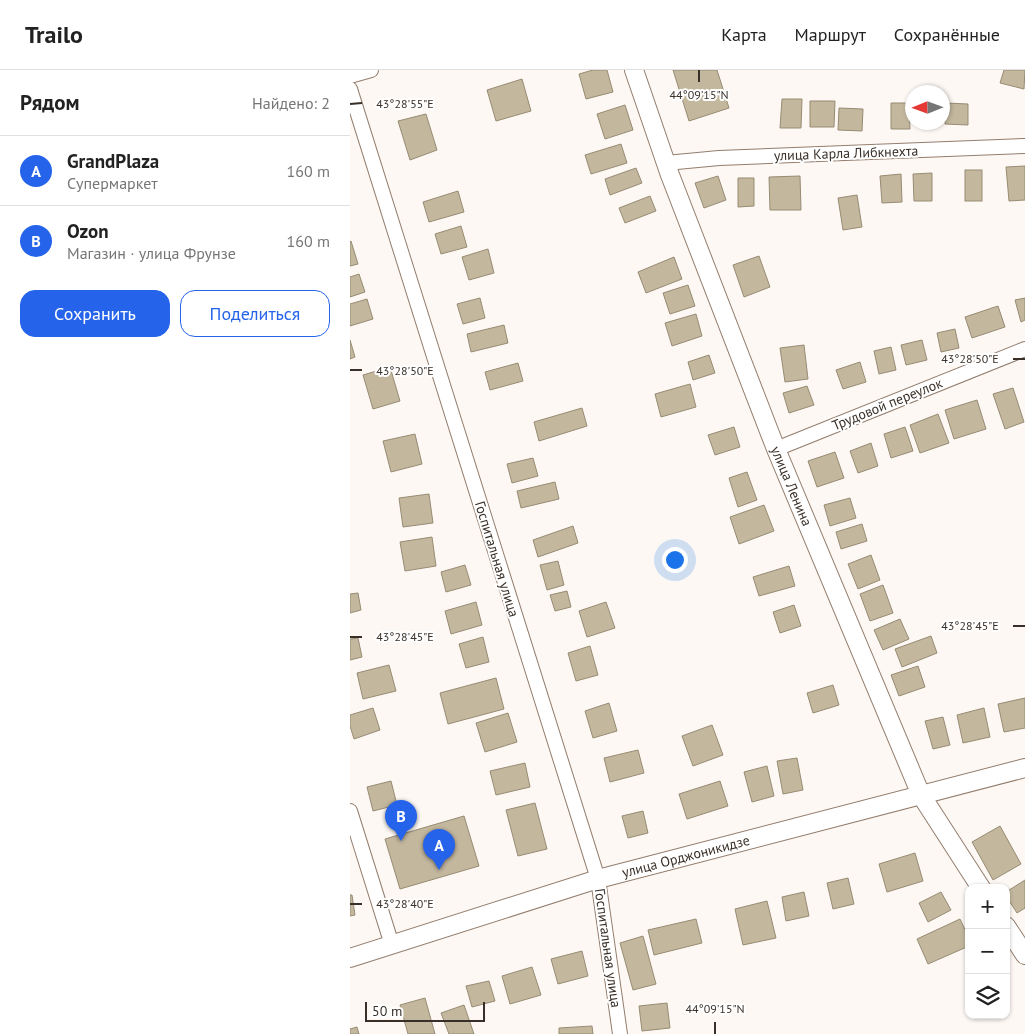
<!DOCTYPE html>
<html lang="ru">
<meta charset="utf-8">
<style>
:root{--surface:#fff;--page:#f6f6f6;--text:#222;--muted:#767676;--line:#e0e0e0;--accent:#2563eb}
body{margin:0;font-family:"PT Sans",sans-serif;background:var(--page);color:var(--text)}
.controls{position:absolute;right:15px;bottom:15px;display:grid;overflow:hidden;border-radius:10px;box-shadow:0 1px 4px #0004}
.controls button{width:45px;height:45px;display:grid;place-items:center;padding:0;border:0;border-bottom:1px solid var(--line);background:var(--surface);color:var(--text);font:25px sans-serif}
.compass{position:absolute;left:555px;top:15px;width:45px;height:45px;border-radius:50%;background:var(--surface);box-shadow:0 1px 4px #0004;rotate:269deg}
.scale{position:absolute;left:15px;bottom:12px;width:120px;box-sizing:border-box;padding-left:5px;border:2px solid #382f28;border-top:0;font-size:14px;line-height:18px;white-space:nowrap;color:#382f28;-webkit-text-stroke:4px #fff;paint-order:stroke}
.you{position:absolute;left:324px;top:489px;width:18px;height:18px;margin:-12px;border:4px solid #fff;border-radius:50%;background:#1a73e8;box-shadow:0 0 0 8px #1a73e833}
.badge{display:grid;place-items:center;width:32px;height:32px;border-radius:50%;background:var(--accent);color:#fff;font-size:16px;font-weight:700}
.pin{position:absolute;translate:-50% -41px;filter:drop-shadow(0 1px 2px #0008)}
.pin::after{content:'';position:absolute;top:26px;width:18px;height:15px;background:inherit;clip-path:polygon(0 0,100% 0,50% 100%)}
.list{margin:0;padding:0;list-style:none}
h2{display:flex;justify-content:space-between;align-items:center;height:65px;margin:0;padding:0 20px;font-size:21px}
h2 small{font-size:16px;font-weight:400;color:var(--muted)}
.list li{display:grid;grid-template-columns:32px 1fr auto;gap:15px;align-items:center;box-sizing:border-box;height:70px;padding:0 20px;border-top:1px solid var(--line)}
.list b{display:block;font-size:19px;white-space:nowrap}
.list p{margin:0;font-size:16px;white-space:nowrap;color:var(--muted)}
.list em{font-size:16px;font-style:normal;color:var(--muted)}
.actions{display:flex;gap:10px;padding:15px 20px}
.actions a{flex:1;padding:11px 0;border:1px solid var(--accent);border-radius:15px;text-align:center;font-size:18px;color:var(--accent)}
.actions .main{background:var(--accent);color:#fff}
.icon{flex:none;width:28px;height:28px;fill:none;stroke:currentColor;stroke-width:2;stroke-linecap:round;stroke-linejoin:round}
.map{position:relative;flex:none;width:675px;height:964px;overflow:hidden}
header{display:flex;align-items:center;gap:30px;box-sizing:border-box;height:70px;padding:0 25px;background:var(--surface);border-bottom:1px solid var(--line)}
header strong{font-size:24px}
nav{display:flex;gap:28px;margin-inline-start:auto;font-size:18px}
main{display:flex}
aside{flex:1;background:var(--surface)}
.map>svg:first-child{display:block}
</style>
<header>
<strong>Trailo</strong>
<nav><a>Карта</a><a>Маршрут</a><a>Сохранённые</a></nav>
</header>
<main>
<aside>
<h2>Рядом<small>Найдено: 2</small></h2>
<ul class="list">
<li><span class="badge">A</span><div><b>GrandPlaza</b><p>Супермаркет</p></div><em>160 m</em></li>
<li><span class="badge">B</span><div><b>Ozon</b><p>Магазин · улица Фрунзе</p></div><em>160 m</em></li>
</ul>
<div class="actions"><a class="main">Сохранить</a><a>Поделиться</a></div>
</aside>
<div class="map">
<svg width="675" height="964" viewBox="0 0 675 964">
<rect width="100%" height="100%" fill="#fdf8f4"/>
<!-- building -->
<g fill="#c3b79e" stroke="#978b73">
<polygon points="243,0 257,0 263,22 236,29 229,4"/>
<polygon points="323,0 367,0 379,38 339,51"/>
<polygon points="654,0 675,0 674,19 650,13"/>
<polygon points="172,9 181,41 146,51 137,20"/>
<polygon points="432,29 452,29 451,58 430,58"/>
<polygon points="460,31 485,31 484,57 460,57"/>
<polygon points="541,33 559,33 560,59 541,59"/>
<polygon points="596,33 618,34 618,55 595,54"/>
<polygon points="275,35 283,60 255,69 247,44"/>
<polygon points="489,38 513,39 512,61 488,60"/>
<polygon points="76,44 87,80 60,90 48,51"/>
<polygon points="271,74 277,93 241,104 235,85"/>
<polygon points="675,96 675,130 659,131 656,97"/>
<polygon points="286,98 292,113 260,125 255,109"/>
<rect x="615" y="100" width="17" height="31"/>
<polygon points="582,103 582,131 564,131 563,104"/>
<polygon points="551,104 552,132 532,133 530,106"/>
<polygon points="368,106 376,130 354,138 345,113"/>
<polygon points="450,106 451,140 420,140 419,107"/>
<polygon points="388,108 404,108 404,136 388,137"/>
<polygon points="108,121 114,142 79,152 73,132"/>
<polygon points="507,125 512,157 493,160 488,128"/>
<polygon points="300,126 306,141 275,153 269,138"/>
<polygon points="111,156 117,177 91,184 85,164"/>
<polygon points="1,171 8,194 0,196 0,172"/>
<polygon points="138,179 144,203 119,210 112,187"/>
<polygon points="409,186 420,217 394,227 383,195"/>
<polygon points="324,187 332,209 296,223 288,202"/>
<polygon points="9,204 15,222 0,227 0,207"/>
<polygon points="338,215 345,236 320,244 313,223"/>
<polygon points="130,228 135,248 113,254 107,234"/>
<polygon points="675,228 675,250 671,252 665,230"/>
<polygon points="17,229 23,249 0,256 0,234"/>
<polygon points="648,236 655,257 622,268 615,247"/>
<polygon points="346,244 352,266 322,276 315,253"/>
<polygon points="154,255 158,273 121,282 117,264"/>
<polygon points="605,259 609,278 591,282 587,263"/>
<polygon points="0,270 5,287 0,289"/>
<polygon points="572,270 577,290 556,295 551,275"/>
<polygon points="454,275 458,309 435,312 430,278"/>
<polygon points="541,277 546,300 529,304 524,281"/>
<polygon points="359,285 365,303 343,310 338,292"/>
<polygon points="510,292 516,312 493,319 486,300"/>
<polygon points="168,293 173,311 140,320 135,302"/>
<polygon points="40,297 50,331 23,339 13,305"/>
<polygon points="340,314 346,337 311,347 305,324"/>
<polygon points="457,316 464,335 439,343 433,323"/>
<polygon points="663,318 674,352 655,359 643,324"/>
<polygon points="627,330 636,359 604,369 595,340"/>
<polygon points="232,338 237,356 189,371 184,352"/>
<polygon points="588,344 599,373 570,383 560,355"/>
<polygon points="384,357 390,377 365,385 358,365"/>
<polygon points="555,357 563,381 541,388 534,364"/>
<polygon points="65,364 72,394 41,402 33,371"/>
<polygon points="521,373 528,396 508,403 500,381"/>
<polygon points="485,382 494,408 467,417 458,391"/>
<polygon points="183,388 188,406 162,413 157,394"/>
<polygon points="397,402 407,430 388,437 379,408"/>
<polygon points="205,412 209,429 171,438 167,421"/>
<polygon points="79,424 83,453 53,457 49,428"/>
<polygon points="500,428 506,448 480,456 474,435"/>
<polygon points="414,435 424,461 389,474 380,447"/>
<polygon points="512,454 517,471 491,479 486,462"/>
<polygon points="223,456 228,473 188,487 183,470"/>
<polygon points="82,467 86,496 55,501 50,472"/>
<polygon points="521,485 530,510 508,519 498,494"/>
<polygon points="208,491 214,515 197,520 190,495"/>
<polygon points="115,495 121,515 96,522 91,502"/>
<polygon points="439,496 445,516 409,526 403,507"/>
<polygon points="533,515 543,543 520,551 510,524"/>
<polygon points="217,521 221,537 205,541 200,525"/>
<polygon points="8,523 11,540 0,543 0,524"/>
<polygon points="126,532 132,555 101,564 95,541"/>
<polygon points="256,532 265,558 237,567 229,541"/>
<polygon points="444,535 451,556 430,563 423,542"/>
<polygon points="550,549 559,569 533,580 524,560"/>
<polygon points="581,566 587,583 552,597 545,579"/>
<polygon points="133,567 139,592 116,598 109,574"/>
<polygon points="8,568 12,587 0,590 0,569"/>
<polygon points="240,576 248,605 226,611 218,583"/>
<polygon points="39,595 46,621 13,629 7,603"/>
<polygon points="568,596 575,617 549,626 541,605"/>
<polygon points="146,608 154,639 98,654 90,623"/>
<polygon points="483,615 489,635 463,643 457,623"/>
<polygon points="675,628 675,658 654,662 648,634"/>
<polygon points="259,633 267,661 243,668 235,641"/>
<polygon points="23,638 30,660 4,669 0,656 0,645"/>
<polygon points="634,638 640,667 613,673 607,645"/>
<polygon points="158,643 167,672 135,682 126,653"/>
<polygon points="593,647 600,675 583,679 575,651"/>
<polygon points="362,655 373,685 343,696 332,666"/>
<polygon points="288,680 294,703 260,712 254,688"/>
<polygon points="447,688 453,720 433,724 427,691"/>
<polygon points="175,693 180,717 146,725 140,701"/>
<polygon points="417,696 424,726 402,732 394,702"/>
<polygon points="41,711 47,735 23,741 17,717"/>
<polygon points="370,711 378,736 337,749 329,724"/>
<polygon points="185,733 197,779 168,786 156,740"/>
<polygon points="293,741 298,763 278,768 272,746"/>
<polygon points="114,746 129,796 50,819 35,769"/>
<polygon points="650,756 671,794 643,810 622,772"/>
<polygon points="565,783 573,811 537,822 529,794"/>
<polygon points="498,808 504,834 483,839 477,813"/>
<polygon points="675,810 675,838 667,843 656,826 656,822"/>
<polygon points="454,822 459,846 436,851 432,827"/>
<polygon points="591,822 601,840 578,852 569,833"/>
<polygon points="0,825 2,825 5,845 0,846"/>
<polygon points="417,831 426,868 393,875 385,839"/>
<polygon points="346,849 352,873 304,885 298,860"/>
<polygon points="610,849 619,868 619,876 578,894 567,869"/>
<polygon points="293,866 306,914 283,920 270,873"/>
<polygon points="232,881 238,906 208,914 201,889"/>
<polygon points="182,897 191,925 160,934 152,906"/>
<polygon points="139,911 145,931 122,937 116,916"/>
<polygon points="75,928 85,964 58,964 50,935"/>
<polygon points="317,933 320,958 292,961 289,936"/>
<polygon points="114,935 124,964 99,964 91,943"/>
<polygon points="242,956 243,964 209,964 209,958"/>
<polygon points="7,957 9,964 0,964 0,959"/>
</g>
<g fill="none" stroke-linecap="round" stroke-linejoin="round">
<defs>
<g id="minor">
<polyline points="0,6 21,0"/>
<polyline points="0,19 248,809 270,964"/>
<polyline points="316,93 369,88 675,76"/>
<polyline points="426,379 675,279"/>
<polyline points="0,741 42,875"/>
</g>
<g id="tertiary">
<path id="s1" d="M 284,0 L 320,105 L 426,379 L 571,725 L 631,818"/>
<polyline points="656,856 675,885"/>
<path id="s2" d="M 0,888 L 248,809 L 675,698"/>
</g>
</defs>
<!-- minor casing -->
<use href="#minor" stroke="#937d6d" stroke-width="16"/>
<!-- tertiary casing -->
<use href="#tertiary" stroke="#937d6d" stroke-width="20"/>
<!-- minor -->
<use href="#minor" stroke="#fff" stroke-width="14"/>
<!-- tertiary -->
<use href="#tertiary" stroke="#fff" stroke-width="18"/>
</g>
<!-- ticks -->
<path fill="none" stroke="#382f28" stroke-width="2" d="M 349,0 L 349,12M 0,34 L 12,33M 663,289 L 675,289M 0,300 L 12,300M 663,556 L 675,556M 0,567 L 12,567M 0,834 L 12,834M 365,952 L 365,964"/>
<g text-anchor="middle" stroke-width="4" stroke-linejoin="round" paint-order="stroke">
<!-- street labels -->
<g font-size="14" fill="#382f28" stroke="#fff">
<text transform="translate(496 83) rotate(-2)" y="5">улица Карла Либкнехта</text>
<text transform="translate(537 334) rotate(-22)" y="5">Трудовой переулок</text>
<text dy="5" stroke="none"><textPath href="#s1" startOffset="445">улица Ленина</textPath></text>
<text transform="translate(147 489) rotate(73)" y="5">Госпитальная улица</text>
<text dy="5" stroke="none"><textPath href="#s2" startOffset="351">улица Орджоникидзе</textPath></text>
<text transform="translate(258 878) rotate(82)" y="5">Госпитальная улица</text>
</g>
</g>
<g font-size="12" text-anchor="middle" fill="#382f28" stroke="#fff" stroke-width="4" stroke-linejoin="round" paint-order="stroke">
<text x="349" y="29">44°09'15"N</text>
<text x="55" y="38">43°28'55"E</text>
<text x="620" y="293">43°28'50"E</text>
<text x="55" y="305">43°28'50"E</text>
<text x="620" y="560">43°28'45"E</text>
<text x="55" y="571">43°28'45"E</text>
<text x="55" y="838">43°28'40"E</text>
<text x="365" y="943">44°09'15"N</text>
</g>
</svg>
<div class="controls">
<button>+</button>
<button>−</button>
<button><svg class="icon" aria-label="layers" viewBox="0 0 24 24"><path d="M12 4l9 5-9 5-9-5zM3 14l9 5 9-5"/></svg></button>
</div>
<svg class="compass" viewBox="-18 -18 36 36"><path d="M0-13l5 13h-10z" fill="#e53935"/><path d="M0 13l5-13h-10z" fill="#767676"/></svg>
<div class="scale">50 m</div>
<div class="you"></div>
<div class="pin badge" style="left:89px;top:800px">A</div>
<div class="pin badge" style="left:51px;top:771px">B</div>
</div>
</main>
